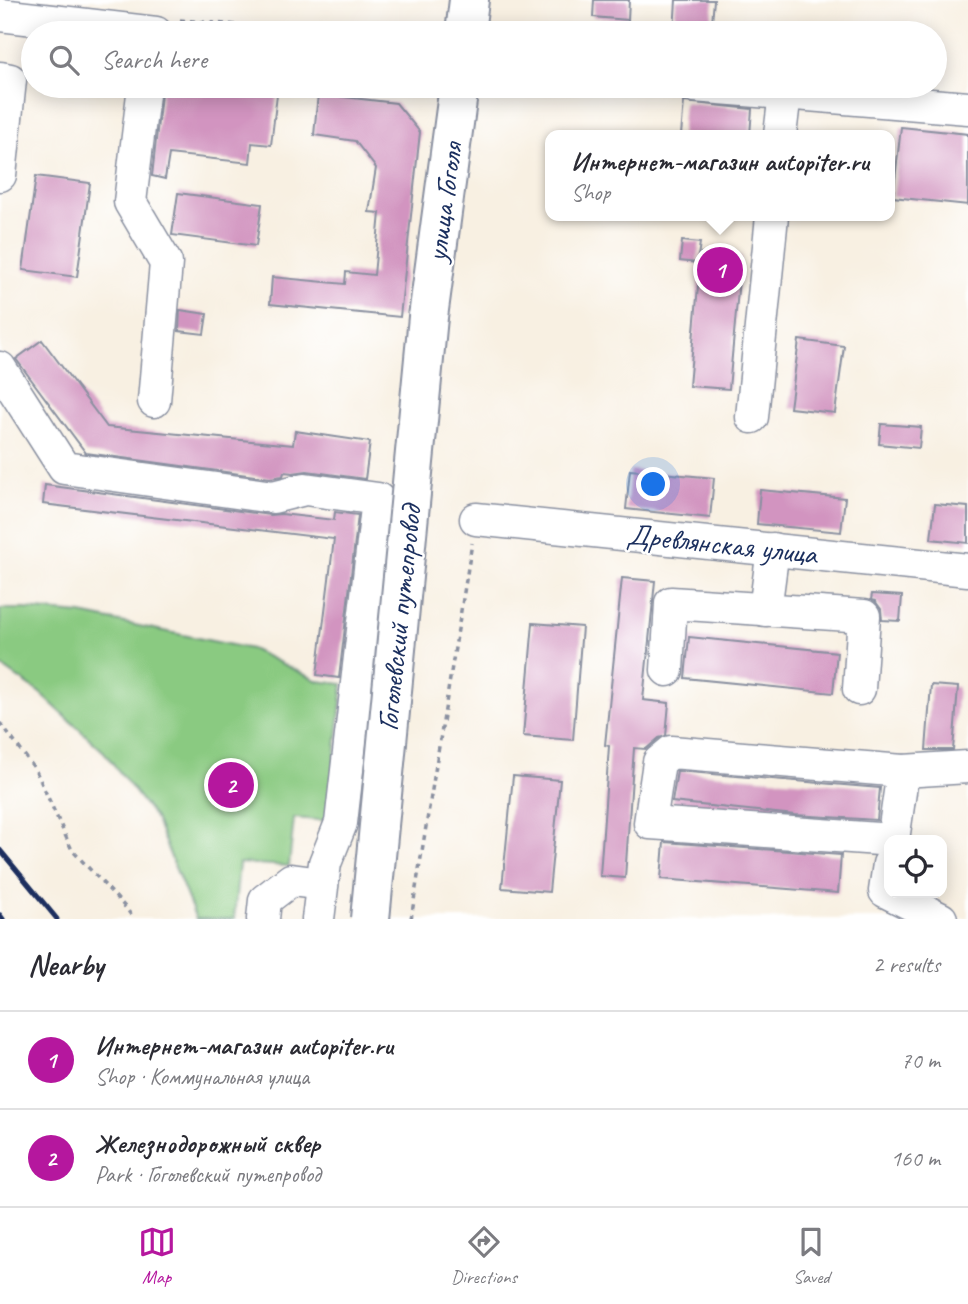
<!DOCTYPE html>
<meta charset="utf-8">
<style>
:root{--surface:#fff;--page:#f2f2f3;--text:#2b2b33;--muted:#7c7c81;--line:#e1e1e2;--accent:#b5179e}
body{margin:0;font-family:Caveat,sans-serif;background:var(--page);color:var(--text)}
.controls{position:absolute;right:21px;bottom:21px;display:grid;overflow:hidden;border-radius:14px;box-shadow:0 4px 18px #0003}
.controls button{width:63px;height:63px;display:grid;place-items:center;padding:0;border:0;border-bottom:2px solid var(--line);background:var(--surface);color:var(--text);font:35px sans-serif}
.you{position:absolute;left:654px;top:485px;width:24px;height:24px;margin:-18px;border:5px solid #fff;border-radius:50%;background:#1a73e8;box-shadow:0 0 0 10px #1a73e833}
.badge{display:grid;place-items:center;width:46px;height:46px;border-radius:50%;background:var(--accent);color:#fff;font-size:23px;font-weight:700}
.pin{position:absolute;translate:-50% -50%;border:4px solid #fff;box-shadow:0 2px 7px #0006}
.popup{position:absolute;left:545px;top:130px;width:350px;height:91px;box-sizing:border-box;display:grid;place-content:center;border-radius:14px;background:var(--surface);filter:drop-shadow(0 2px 5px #0005);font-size:23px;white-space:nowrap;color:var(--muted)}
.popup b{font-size:26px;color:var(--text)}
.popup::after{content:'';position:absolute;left:50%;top:100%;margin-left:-14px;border:14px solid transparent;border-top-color:var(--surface)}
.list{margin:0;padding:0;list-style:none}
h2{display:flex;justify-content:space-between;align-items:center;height:91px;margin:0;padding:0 28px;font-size:30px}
h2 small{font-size:23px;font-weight:400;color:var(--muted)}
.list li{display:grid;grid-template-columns:46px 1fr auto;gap:21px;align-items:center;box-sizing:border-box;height:98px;padding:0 28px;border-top:2px solid var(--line)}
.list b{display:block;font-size:26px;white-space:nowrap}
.list p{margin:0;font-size:23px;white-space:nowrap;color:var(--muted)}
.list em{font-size:23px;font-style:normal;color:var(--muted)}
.icon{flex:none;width:38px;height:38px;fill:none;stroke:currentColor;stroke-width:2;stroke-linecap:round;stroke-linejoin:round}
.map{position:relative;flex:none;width:968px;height:919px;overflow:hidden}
.search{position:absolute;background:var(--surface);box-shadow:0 4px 18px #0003;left:21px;right:21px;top:21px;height:77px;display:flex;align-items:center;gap:18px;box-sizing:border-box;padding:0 24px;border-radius:38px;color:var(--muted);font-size:26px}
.sheet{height:287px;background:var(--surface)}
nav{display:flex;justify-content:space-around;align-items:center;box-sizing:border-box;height:98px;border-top:2px solid var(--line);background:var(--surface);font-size:19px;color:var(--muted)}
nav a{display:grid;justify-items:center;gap:4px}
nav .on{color:var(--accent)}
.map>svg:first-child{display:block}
</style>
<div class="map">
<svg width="968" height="919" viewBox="0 0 968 919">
<rect width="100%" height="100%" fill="#fff"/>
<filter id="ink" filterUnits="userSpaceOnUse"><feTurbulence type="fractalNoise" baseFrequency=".0143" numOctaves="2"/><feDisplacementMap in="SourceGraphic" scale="14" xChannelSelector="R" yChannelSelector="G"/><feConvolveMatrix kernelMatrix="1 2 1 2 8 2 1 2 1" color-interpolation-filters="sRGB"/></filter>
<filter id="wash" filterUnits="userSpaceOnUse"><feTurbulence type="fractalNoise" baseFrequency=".00686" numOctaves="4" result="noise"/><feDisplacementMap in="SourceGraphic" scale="28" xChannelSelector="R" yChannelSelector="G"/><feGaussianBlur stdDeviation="1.57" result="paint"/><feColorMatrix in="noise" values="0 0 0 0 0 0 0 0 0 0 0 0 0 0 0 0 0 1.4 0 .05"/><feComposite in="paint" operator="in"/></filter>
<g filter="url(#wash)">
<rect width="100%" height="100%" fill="#f8f0e2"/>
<!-- green -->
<polygon fill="#8aca81" stroke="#527c70" stroke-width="2" points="0,609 25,609 81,614 251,649 318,681 343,684 328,821 294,818 289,866 239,863 234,919 196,919 155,818 104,752 40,693 0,665"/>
<g id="blocks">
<!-- building -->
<g fill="#d294c0">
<polygon points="594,0 629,0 628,20 593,17"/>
<polygon points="676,0 714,0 711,33 674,32"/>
<polygon points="162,86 278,86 271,145 252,143 250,163 169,154 165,179 152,176"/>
<polygon points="318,94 396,103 420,132 400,317 270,304 272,277 345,284 346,272 374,275 380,213 369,212 376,168 355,141 314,135"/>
<polygon points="684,102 752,109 750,135 681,135"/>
<polygon points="901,127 968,134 968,205 893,197"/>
<polygon points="36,176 90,183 77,277 23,270"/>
<polygon points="178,193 262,204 256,246 172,235"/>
<polygon points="682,241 700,243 697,263 680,261"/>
<polygon points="701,253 741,257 729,389 689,386"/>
<polygon points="180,310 207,314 204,334 179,331"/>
<polygon points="42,340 107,427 293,445 295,431 370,442 365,479 307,471 293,473 284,472 283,476 270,478 86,453 16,359"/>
<polygon points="799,340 844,346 835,413 790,408"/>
<polygon points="881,424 921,427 919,448 879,444"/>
<polygon points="630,470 714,478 710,518 626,509"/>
<polygon points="45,485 270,515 281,514 334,520 335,512 358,515 339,678 317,675 334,539 43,504"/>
<polygon points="760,490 845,498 841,532 757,524"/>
<polygon points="935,504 968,507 968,543 931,539"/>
<polygon points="622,578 655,581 643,700 669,703 666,736 659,738 646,749 634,748 625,878 600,876 609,746 605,745"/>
<polygon points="872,594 902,596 900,621 882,620 881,609 875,601 871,600"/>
<polygon points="533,623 582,627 573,740 523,736"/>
<polygon points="689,637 837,652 833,693 685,678"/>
<polygon points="931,685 958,687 953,750 926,750"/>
<polygon points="677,771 880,788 877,820 795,815 672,802"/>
<polygon points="513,776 560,780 549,892 502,888"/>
<polygon points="664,842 841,855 838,893 661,879"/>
</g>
</g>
</g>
<g filter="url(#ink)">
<use href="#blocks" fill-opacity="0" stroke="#8a90a0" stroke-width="2"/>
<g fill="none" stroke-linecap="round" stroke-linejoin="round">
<defs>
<g id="minor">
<polyline points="0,15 156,33"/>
<polyline points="0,78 10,80 0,175"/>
<polyline points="144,86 130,202 166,263 154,401"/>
<polyline points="694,86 968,108"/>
<polyline points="780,135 785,93"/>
<polyline points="0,368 64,468 273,497 305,489 378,499 341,823 325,863 318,919"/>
<polyline points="752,417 772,216"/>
<polyline points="476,519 968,570"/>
<polyline points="765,610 773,549"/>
<polyline points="667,670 671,603 864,616 859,689"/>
<polyline points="893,840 650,823 659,762 671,752 903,771"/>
<polyline points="893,840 903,771 968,767"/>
<polyline points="889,864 885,891 941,919"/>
<polyline points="263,919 265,900 291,880 322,884"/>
</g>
<g id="major">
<polyline points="465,33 469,0"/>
<polyline points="428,317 459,86"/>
</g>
</defs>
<!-- minor casing -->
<use href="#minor" stroke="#8a90a0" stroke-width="35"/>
<!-- major casing -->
<use href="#major" stroke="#8a90a0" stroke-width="42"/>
<!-- path -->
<g stroke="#8a90a0" stroke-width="3.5" stroke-dasharray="5 5" stroke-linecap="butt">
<polyline points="180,20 330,33"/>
<polyline points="0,723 35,769 72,850 126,908 134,919"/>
<polyline points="411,919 472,543"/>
</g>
<!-- minor -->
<use href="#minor" stroke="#fff" stroke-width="32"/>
<!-- major -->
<use href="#major" stroke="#fff" stroke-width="38"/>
<!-- rail -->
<g stroke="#1b2f5e" stroke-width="5">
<polyline points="0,850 57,919"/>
<polyline points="0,915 3,919"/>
</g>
<defs>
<polyline id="major-bridge" points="370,919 428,317"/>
</defs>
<!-- major-bridge casing -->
<use href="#major-bridge" stroke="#8a90a0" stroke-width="42" stroke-linecap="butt"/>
<!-- major-bridge -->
<use href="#major-bridge" stroke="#fff" stroke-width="38"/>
</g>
</g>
<g text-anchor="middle" stroke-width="5" stroke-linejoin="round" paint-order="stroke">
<!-- street labels -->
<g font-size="30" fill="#1b2f5e" stroke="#fff">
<text transform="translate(444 202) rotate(-82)" y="10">улица Гоголя</text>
<text transform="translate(722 544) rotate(6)" y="10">Древлянская улица</text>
<text transform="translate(399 618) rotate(-84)" y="10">Гоголевский путепровод</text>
</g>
</g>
</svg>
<div class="controls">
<button><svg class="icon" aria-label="locate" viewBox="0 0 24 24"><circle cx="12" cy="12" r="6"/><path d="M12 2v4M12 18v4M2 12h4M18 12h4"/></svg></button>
</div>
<div class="you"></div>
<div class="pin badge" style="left:720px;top:270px">1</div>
<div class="popup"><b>Интернет-магазин autopiter.ru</b>Shop</div>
<div class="pin badge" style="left:231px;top:785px">2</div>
<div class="search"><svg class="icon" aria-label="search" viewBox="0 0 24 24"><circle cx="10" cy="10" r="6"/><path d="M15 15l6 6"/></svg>Search here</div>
</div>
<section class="sheet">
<h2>Nearby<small>2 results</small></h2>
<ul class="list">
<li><span class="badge">1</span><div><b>Интернет-магазин autopiter.ru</b><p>Shop · Коммунальная улица</p></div><em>70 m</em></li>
<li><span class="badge">2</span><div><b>Железнодорожный сквер</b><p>Park · Гоголевский путепровод</p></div><em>160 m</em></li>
</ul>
</section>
<nav>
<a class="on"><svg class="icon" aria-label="map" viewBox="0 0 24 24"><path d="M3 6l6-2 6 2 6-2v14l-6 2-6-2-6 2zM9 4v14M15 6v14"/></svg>Map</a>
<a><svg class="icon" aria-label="directions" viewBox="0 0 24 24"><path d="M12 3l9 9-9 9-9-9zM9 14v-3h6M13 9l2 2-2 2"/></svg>Directions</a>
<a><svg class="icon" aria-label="saved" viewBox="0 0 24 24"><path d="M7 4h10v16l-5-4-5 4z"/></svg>Saved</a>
</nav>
